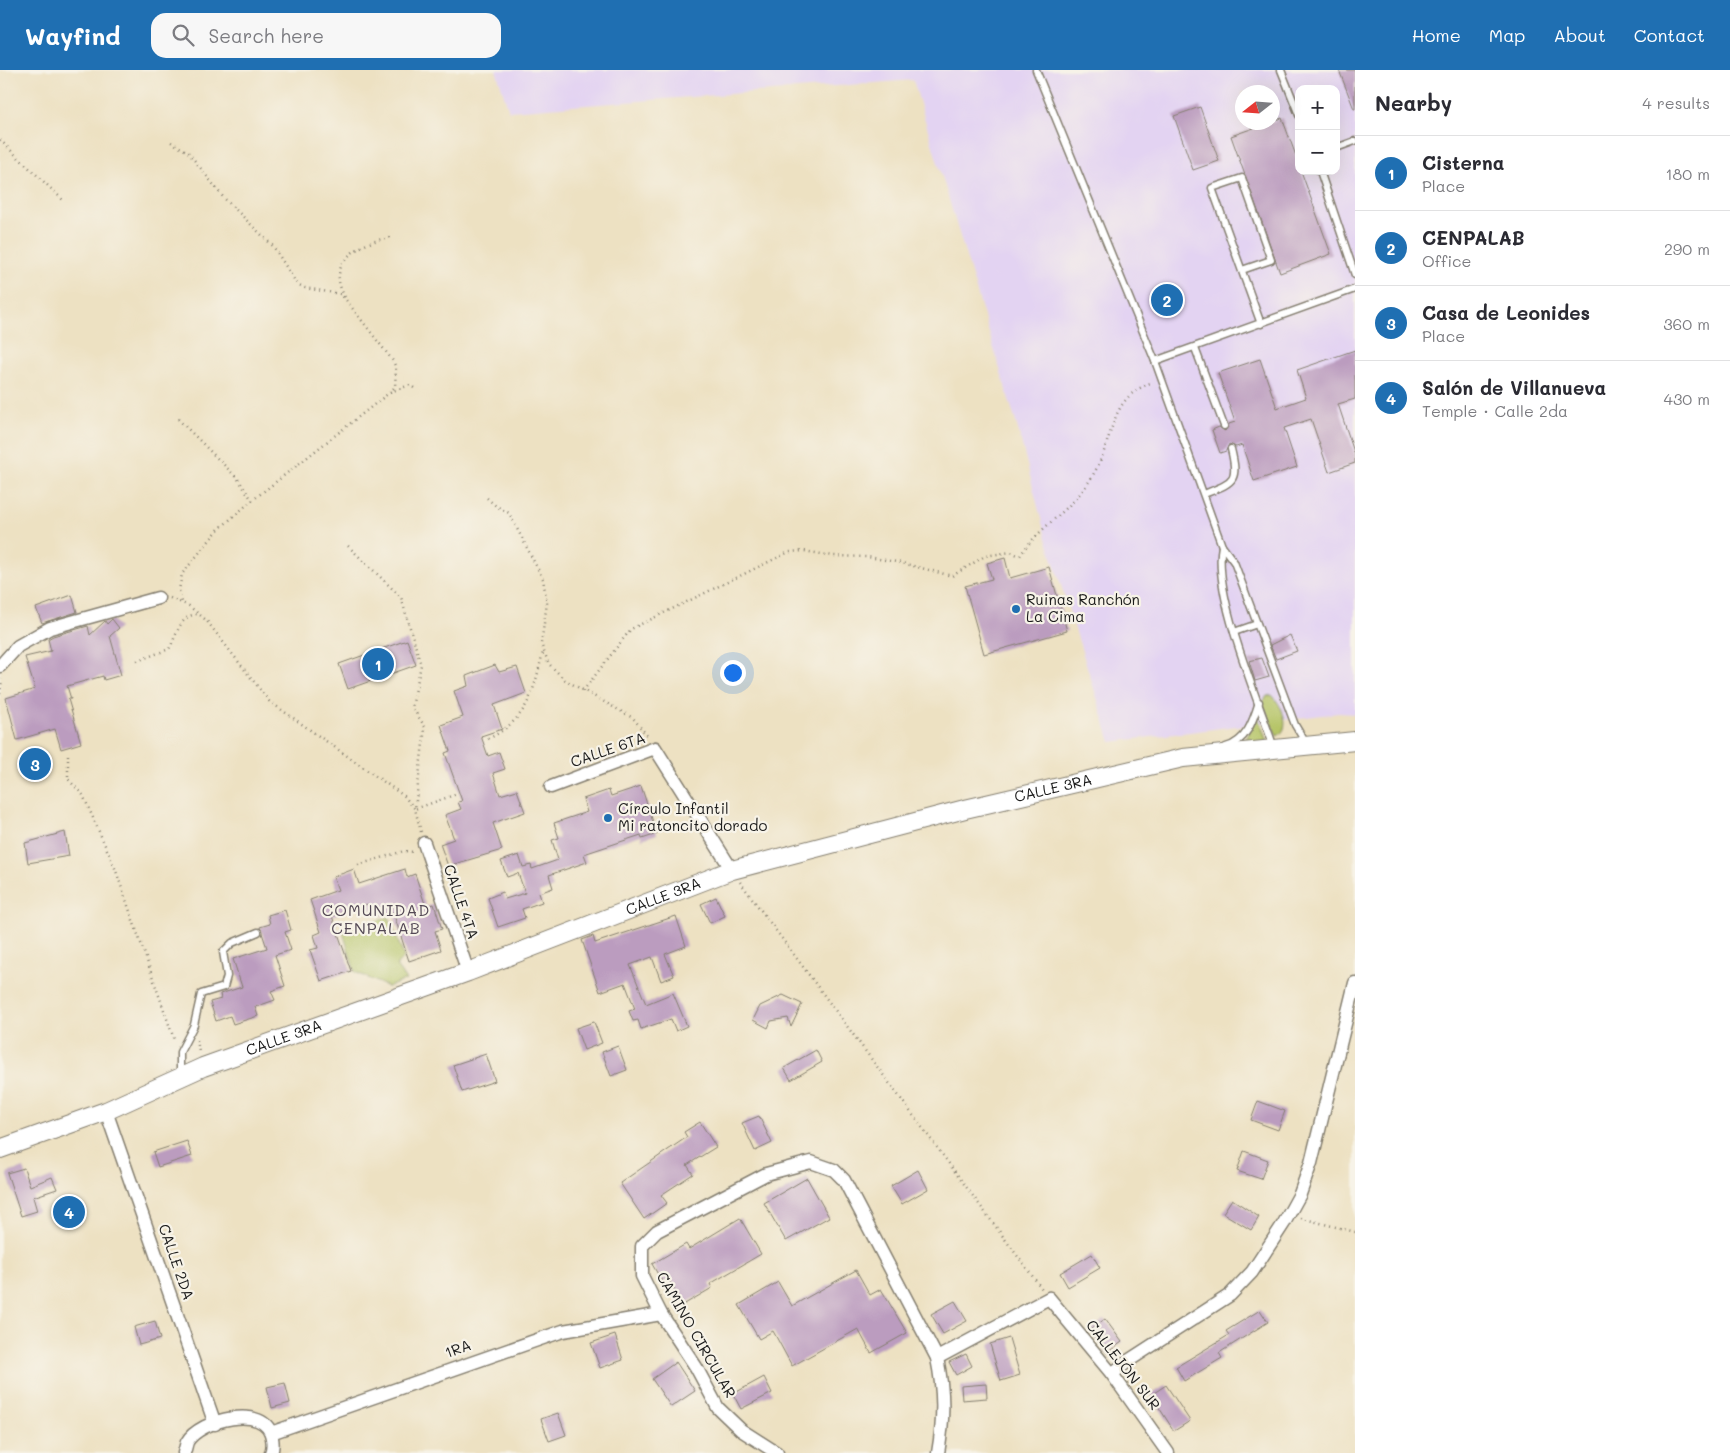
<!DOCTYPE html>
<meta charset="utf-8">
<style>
:root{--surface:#fff;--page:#f7f7f7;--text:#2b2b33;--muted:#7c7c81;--line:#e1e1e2;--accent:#1f6fb2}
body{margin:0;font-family:Mali,sans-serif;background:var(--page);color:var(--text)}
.controls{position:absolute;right:15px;top:15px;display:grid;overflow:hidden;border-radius:10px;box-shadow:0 5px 20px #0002}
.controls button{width:45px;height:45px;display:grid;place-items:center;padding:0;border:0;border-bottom:1px solid var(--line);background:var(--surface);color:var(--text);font:25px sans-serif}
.compass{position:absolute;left:1235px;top:15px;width:45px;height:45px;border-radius:50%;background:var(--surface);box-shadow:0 5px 20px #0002;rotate:253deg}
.you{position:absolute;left:732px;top:602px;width:18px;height:18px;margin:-12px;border:4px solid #fff;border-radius:50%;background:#1a73e8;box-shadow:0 0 0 8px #1a73e833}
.badge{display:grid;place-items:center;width:32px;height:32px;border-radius:50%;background:var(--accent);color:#fff;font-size:16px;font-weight:700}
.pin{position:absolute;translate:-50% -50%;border:2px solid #fff;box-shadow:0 1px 5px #0006}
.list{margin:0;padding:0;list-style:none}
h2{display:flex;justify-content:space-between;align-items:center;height:65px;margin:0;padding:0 20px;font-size:21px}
h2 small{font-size:16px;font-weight:400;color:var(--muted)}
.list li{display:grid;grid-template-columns:32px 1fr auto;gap:15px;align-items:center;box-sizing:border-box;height:75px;padding:0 20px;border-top:1px solid var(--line)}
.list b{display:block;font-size:19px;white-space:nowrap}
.list p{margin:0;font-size:16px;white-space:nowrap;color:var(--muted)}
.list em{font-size:16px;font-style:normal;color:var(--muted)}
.icon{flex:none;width:28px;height:28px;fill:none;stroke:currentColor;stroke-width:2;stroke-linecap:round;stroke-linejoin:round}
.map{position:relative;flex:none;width:1355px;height:1383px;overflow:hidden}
header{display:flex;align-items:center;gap:30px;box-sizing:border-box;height:70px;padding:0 25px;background:var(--accent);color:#fff}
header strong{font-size:24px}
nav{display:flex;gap:28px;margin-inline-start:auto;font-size:18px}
.search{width:350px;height:45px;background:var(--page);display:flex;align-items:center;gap:12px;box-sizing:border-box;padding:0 18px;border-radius:15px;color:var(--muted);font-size:19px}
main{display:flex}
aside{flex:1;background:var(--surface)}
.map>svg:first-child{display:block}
</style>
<header>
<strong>Wayfind</strong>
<div class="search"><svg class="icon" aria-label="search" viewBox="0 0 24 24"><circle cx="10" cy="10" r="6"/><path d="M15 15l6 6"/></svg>Search here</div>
<nav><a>Home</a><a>Map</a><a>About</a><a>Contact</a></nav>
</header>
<main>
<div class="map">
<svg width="1355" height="1383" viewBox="0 0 1355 1383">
<rect width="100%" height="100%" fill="#f7f3e8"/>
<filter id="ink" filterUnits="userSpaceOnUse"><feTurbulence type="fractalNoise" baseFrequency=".02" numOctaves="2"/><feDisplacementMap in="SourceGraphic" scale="10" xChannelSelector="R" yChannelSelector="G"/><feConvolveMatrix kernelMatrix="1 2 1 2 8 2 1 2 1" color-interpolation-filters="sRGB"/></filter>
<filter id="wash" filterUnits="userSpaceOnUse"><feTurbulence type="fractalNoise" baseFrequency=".0096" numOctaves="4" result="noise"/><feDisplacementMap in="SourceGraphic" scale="20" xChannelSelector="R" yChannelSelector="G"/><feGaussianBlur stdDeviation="1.12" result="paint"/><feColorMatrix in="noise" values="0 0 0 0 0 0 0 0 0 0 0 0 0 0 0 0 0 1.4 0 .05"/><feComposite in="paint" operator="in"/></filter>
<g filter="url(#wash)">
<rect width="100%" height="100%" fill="#ede1c2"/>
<!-- built -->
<path fill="#e3d3f2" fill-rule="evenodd" d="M 496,0 L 1355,0 L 1355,644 L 1338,643 L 1111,672 L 1046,468 L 1018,359 L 913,10 L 509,41 ZM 1299,19 L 1336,19 L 1336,101 L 1299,101 ZM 1242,22 L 1272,22 L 1272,52 L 1242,52 Z"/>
<!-- green -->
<g fill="#b5c466" stroke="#687041">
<path d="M 1272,625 C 1281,634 1293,659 1277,666 L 1262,632 L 1267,626 Z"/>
<polygon points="1257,644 1267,672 1243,677"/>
<polygon points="389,847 404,887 396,896 406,910 388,917 355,902 343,862"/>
</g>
<g id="blocks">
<!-- building -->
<g fill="#bb9cbf">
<polygon points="1339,0 1355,0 1355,39 1354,39"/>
<polygon points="1200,37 1219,91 1193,100 1174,46"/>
<polygon points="1282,48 1299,94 1299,101 1301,101 1331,184 1280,203 1231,66"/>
<polygon points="1355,280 1355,329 1338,334 1355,385 1355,393 1329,402 1311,349 1284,358 1297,397 1254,411 1242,375 1236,377 1229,374 1226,381 1220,383 1212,360 1219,357 1225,361 1229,354 1235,352 1218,303 1260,289 1277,338 1306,328 1297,300"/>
<polygon points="1005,488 1010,508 1049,497 1067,561 984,584 965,516 992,509 987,493"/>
<polygon points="72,525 77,542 42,553 36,538"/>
<polygon points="112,549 119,558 110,566 121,605 104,610 103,606 67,616 71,629 68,629 81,673 61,679 55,659 17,670 6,628 35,619 25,587 51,581 48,569 53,566 88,556 90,565 105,551 107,554"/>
<polygon points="1290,565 1297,581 1276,589 1270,575"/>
<polygon points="407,570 416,595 348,619 339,594"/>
<polygon points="1262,588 1269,607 1255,611 1249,591"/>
<polygon points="495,595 499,602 517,597 526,623 494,635 502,659 481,666 488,686 499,682 505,699 493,703 500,725 517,720 525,742 493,753 502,780 448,796 440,774 454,769 445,745 461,739 458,732 462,731 445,683 450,681 441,655 463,647 454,621 468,616 466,606"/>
<polygon points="42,684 47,700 29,705 24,689"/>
<polygon points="641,716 657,764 642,769 641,765 584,784 587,792 549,805 553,818 539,823 542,832 522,839 525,848 498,857 488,828 503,822 505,829 525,823 518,803 507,807 501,791 519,785 523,797 531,795 532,799 558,790 552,770 559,768 554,753 587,742 583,729 609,720 611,726"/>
<polygon points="65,762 69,786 28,793 25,773"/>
<polygon points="354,799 359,814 405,799 407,807 415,804 426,837 434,834 442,859 435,861 441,880 409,891 393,842 382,846 380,837 370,840 368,834 332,846 351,901 321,911 310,880 318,878 314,865 321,862 310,830 338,820 333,807"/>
<polygon points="716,827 725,846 710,853 701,834"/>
<polygon points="285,840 291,860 285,862 291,880 275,885 285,916 271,921 275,930 255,937 258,946 233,954 230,946 216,951 210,932 221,929 220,924 242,917 233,889 267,878 260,857 270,854 268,845"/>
<polygon points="676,846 686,876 665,884 674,906 661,911 652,887 630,895 646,934 673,923 687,956 676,961 671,949 641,959 638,950 633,951 629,941 635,939 625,913 600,922 582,870 593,866 595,873"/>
<polygon points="783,925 802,934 791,957 788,948 771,951 768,958 753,950 760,936"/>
<polygon points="594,952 602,973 584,980 576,958"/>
<polygon points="618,976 627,1000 611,1006 602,982"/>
<polygon points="816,980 822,992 791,1010 784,998"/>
<polygon points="486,984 495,1011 462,1022 453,995"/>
<polygon points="1258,1031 1285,1041 1278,1060 1251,1050"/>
<polygon points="759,1046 772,1073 755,1081 742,1053"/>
<polygon points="700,1052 716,1077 687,1095 693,1104 661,1125 667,1133 644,1149 620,1113 687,1067 684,1062"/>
<polygon points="187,1071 192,1086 158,1097 153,1082"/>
<polygon points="1244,1081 1268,1090 1261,1109 1237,1101"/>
<polygon points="24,1098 30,1116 52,1107 57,1119 33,1127 37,1141 21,1146 7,1103"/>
<polygon points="918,1100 928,1119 902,1134 891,1116"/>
<polygon points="807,1108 829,1147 786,1171 764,1133"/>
<polygon points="1232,1129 1259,1147 1251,1160 1223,1143"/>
<polygon points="740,1148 761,1184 710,1214 712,1218 683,1235 669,1210 663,1213 652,1194 686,1174 689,1179"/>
<polygon points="1092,1184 1100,1198 1068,1217 1060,1203"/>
<polygon points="856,1200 870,1225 881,1219 907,1263 871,1283 858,1259 792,1296 773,1261 759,1269 739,1235 778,1212 792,1236"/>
<polygon points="955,1231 967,1251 943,1264 931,1244"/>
<polygon points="1260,1240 1268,1252 1219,1283 1222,1288 1184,1311 1176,1297 1229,1265 1226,1261"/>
<polygon points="1105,1249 1122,1272 1107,1283 1090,1260"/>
<polygon points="155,1251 160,1269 139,1275 134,1257"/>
<polygon points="615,1265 623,1290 600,1298 591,1273"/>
<polygon points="1009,1268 1020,1305 1001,1311 990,1274"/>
<polygon points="966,1284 972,1296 956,1305 949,1292"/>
<polygon points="676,1292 695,1321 671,1337 652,1309"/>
<polygon points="764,1307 772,1323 741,1339 733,1324"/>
<polygon points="285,1313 290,1333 272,1338 267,1317"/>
<polygon points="986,1314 987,1328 962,1330 961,1316"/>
<polygon points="1166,1315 1190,1351 1174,1361 1151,1325"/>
<polygon points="558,1343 566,1365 549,1371 541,1349"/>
</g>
</g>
</g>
<g filter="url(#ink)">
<use href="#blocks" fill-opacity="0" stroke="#847e6f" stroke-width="1"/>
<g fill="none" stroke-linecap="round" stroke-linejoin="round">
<defs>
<g id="lane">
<polyline points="1036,0 1155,291 1222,476 1234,492 1295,655 1307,675"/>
<polyline points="1281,0 1299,45"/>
<polyline points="1336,78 1355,71"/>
<polyline points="1320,101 1355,205"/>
<polyline points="1242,200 1271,190 1242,108 1212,118 1261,254"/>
<polyline points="1195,278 1224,356"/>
<polyline points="1155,291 1355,219"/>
<path d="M 1204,424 C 1234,412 1239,412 1231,379"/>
<path d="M 1222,476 C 1212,523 1258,629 1274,678"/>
<polyline points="1234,562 1257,554"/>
<path d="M 1226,677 C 1247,671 1253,651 1259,632"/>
<polyline points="180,1006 180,982 194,955 201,924 224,917 227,906 223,882 232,873 258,862"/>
</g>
<g id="street">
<polyline points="0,596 18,576 50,558 158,528"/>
<polyline points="551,717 655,678 732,800"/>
<polyline points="424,773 468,902"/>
<polyline points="106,1041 215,1354"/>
<polyline points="937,1288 1049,1228 1112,1304 1168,1383"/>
<polyline points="1112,1304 1128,1291 1230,1225 1252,1202 1284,1153 1300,1124 1311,1093 1355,913"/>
<polyline points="271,1363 563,1261 661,1244"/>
<path d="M 184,1383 C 185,1380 186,1375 187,1372 C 199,1350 267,1332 272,1368 C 273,1373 273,1378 271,1383"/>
<path d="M 777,1383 L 741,1360 L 718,1338 L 696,1297 L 661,1244 L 642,1206 L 642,1176 L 657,1161 L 766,1104 L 811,1092 L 834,1100 L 844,1110 L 937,1288 C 944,1322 944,1348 938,1383"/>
</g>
<g id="secondary">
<path id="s1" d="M 0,1079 L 106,1041 L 203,997 L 468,902 L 732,800 L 965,739 L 1183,688 L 1355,671"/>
</g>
</defs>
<!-- lane casing -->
<use href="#lane" stroke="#847e6f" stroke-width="9"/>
<!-- street casing -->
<use href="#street" stroke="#847e6f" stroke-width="15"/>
<!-- secondary casing -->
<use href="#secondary" stroke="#847e6f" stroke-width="20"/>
<!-- path -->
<g stroke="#847e6f" stroke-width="2.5" stroke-dasharray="1 4" stroke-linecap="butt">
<polyline points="0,70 65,132"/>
<polyline points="171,72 188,82 223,127 273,176 297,214 305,218 340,224 346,230 393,291 396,298 395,317 389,323 249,433 218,460 182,504 179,520 182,532"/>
<path d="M 345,227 C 324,192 361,172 391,167"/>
<polyline points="390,322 410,315 414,318"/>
<polyline points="178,349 238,409 252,430"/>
<polyline points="487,428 496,436 509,443 543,509 547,533 541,574 549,594 565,610 633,648 649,668"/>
<polyline points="348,476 401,527 421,595 412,637 425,657 415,739 457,724"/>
<polyline points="170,528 189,536 206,550 269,631 404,726 415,739 421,762"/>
<path d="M 137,591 L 169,579 C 177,566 179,545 198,544"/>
<path d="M 583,621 L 631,559 L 789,482 L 804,481 L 833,486 L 868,487 L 902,493 L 952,506 L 985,486 L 1011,482 L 1020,486 C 1033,464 1061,446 1078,426 C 1091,412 1102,390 1107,372 C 1117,342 1121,324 1153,312"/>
<polyline points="0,624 2,609"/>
<path d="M 488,669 C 529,648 533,623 543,582"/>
<polyline points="68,685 68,709 83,725 115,798 175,972"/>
<polyline points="358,795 404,781 415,782"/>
<polyline points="740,812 1042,1219"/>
<polyline points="197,970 199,982"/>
<polyline points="1301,1148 1355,1162"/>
</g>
<!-- lane -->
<use href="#lane" stroke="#fff" stroke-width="6"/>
<!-- street -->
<use href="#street" stroke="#fff" stroke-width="12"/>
<!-- secondary -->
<use href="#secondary" stroke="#fff" stroke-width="18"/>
</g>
</g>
<!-- markers -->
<g fill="#1f6fb2" stroke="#f7f3e8" stroke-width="2">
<circle cx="1016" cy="539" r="5"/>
<circle cx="608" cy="748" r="5"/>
</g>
<g text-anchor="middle" stroke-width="4.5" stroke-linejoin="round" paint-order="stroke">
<!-- poi labels -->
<g font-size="15" fill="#1c1c1c" stroke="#f7f3e8" text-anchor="start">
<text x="1026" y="535">Ruinas Ranchón<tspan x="1026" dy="17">La Cima</tspan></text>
<text x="618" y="744">Círculo Infantil<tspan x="618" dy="17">Mi ratoncito dorado</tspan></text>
</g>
<!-- street labels -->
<g font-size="15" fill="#1c1c1c" stroke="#f7f3e8">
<text transform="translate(608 680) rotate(-19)" y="5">CALLE 6TA</text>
<text dy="5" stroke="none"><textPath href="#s1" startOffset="1115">CALLE 3RA</textPath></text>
<text dy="5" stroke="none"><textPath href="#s1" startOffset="710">CALLE 3RA</textPath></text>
<text transform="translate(461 832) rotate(71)" y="5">CALLE 4TA</text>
<text dy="5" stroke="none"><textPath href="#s1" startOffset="305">CALLE 3RA</textPath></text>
<text transform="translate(176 1192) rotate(71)" y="5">CALLE 2DA</text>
<text transform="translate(696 1265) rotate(60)" y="5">CAMINO CIRCULAR</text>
<text transform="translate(458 1279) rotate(-20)" y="5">1RA</text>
<text transform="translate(1123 1295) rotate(52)" y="5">CALLEJÓN SUR</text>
</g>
<!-- neighbourhood labels -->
<g font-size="16" letter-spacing="1" fill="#544955" stroke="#f7f3e8">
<text x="376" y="846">COMUNIDAD<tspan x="376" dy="18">CENPALAB</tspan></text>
</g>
</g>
</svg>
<div class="controls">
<button>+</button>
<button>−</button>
</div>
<svg class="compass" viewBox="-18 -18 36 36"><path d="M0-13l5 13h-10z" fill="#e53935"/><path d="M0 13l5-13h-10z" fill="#7c7c81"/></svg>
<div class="you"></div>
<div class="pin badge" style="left:378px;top:594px">1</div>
<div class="pin badge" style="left:1167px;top:230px">2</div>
<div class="pin badge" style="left:35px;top:694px">3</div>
<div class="pin badge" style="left:69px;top:1142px">4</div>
</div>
<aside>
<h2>Nearby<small>4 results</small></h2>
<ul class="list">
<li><span class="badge">1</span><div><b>Cisterna</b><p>Place</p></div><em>180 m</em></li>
<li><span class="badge">2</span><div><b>CENPALAB</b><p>Office</p></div><em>290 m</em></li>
<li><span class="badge">3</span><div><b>Casa de Leonides</b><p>Place</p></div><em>360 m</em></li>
<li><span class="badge">4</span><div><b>Salón de Villanueva</b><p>Temple · Calle 2da</p></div><em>430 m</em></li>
</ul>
</aside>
</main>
